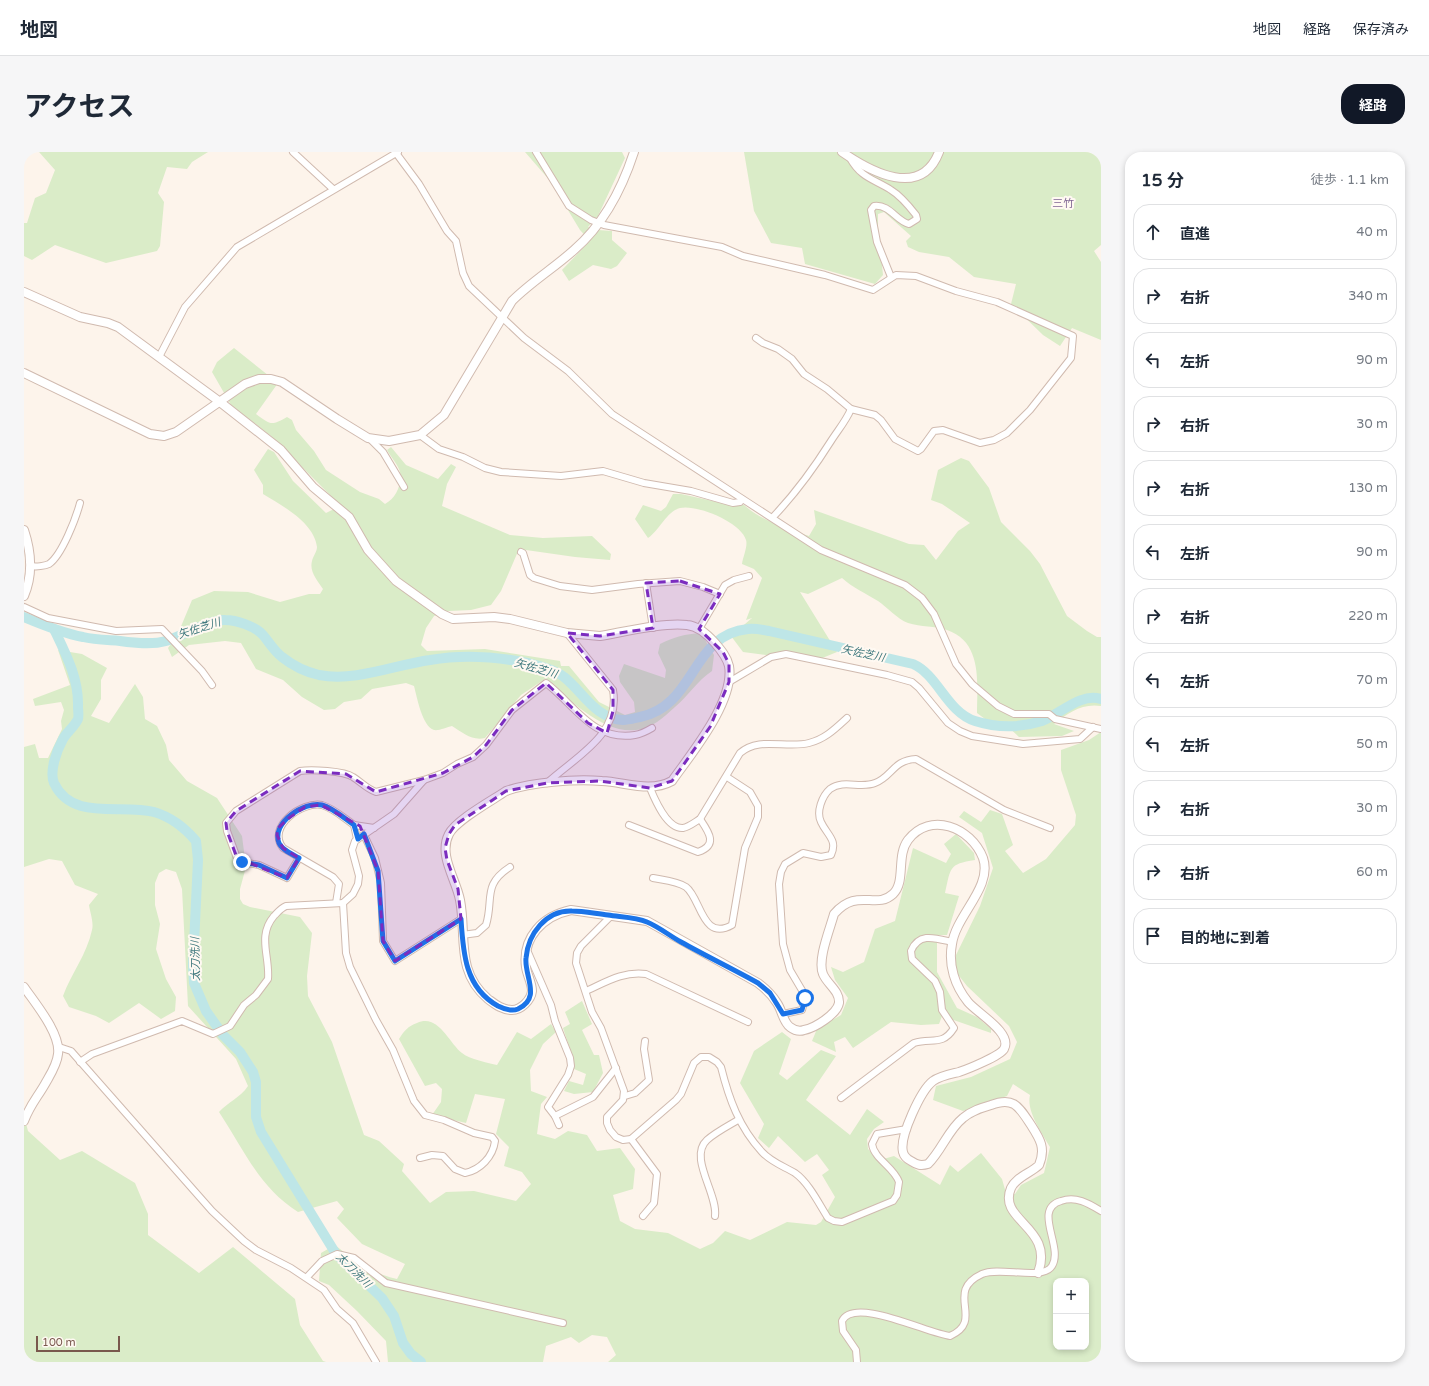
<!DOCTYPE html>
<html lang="ja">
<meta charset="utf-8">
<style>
:root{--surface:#fff;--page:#f6f6f7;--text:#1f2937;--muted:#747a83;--line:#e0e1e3;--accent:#111827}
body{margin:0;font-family:"Varela Round","Noto Sans JP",sans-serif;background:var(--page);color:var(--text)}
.controls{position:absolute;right:12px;bottom:12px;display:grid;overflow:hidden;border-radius:8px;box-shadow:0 2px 6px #0003}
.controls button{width:36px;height:36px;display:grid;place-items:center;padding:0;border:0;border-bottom:1px solid var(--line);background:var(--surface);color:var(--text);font:20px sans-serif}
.scale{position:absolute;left:12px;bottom:10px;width:84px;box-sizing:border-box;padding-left:4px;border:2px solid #79584d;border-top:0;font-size:11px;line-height:14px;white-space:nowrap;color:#79584d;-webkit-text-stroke:3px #fff9f2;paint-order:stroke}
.stop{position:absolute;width:12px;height:12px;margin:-9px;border:3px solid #1a73e8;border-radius:50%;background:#fff}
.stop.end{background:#1a73e8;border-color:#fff;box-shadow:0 1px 4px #0008}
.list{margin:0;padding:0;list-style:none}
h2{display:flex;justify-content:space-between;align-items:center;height:52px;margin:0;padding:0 16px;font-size:17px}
h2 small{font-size:13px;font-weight:400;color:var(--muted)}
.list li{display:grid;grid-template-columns:26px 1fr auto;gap:12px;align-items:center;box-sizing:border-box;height:56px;margin:0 8px 8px;padding:0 8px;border:1px solid var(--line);border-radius:16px}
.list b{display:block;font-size:15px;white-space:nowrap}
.list em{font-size:13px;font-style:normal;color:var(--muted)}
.icon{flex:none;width:22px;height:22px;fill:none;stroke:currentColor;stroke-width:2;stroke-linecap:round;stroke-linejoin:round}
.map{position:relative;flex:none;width:1077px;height:1210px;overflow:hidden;border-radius:16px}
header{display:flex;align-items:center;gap:24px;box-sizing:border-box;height:56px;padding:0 20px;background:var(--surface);border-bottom:1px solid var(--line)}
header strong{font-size:19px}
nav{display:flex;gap:22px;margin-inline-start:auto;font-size:14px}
.intro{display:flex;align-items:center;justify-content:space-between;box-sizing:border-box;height:96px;padding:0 24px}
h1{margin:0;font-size:28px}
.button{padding:10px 18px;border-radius:16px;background:var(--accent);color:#fff;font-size:14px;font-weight:700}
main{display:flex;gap:24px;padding:0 24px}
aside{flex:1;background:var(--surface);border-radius:16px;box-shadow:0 2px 6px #0003}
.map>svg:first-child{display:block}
</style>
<header>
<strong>地図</strong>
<nav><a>地図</a><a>経路</a><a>保存済み</a></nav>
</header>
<div class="intro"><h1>アクセス</h1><a class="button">経路</a></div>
<main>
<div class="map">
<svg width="1077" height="1210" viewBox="0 0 1077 1210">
<rect width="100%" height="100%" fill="#fdf4eb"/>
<!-- green -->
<g fill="#daecc8" fill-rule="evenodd">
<polygon points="15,0 184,0 168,10 163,17 143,15 134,41 140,50 136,94 133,99 82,111 31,93 8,108 0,104 0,71 3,71 11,46 22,41 31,18"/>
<polygon points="501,0 598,0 601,6 574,64 564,75 574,78 588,79 588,88 603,101 593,114 587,117 569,113 545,129 538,118 566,89 556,78 527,30"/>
<polygon points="720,0 1077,0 1077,93 1070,99 1077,110 1077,188 1048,176 1036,194 1019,183 987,152 992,132 950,125 925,105 895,100 884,95 882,89 887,84 860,60 854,62 854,75 859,123 851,132 781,112 778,96 747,91 730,59"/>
<path d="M 210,196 L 254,231 L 232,262 C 247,273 247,274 263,265 L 268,268 L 272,278 L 290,299 L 302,318 L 336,340 L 355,347 L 361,352 C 372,346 378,333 376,320 C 374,313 367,305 363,298 L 367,295 L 382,313 L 414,327 L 427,312 L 432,315 L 423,332 L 418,354 L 486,383 L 519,386 L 568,384 L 587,402 L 586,408 L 551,405 L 495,397 L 477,439 L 467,453 L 447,458 L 425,459 L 410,464 L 402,476 L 397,493 L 403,499 L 461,497 L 536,509 L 537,514 L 545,514 L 575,550 L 601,563 L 611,560 L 610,550 L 596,530 L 595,524 L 600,512 L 641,526 L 642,518 L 634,501 L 636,492 C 650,485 661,482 677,481 L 690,503 L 688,519 C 673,529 664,544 651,555 C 640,565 627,577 612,578 C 579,582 545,547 521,527 L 497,543 L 461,586 C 448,589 439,581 428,574 C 423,575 415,579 410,578 C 398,574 393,545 390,534 L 382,531 L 348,537 L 337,547 L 320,550 L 311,557 L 300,558 L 278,545 L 259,528 L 232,517 L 217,491 L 201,489 L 165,493 L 148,505 L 144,496 L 153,484 L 168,448 L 190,439 L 224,440 L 256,450 L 285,442 L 296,442 L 299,437 C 294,429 285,420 288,409 C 289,404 293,400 293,395 C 290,370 257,353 239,342 L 239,333 L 230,318 L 244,297 L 250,300 L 269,329 L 302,361 L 310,357 L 313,350 L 247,284 L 207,253 L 188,220 L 193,210 Z"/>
<path d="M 937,306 L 945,309 L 965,336 L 977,370 L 1006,399 L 1016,412 L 1043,464 L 1063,479 L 1073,485 L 1077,485 L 1077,554 C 1058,551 1044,561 1030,572 L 1050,579 L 1038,584 L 995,585 L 981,572 L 961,567 L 953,561 C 953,532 959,490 923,478 C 911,474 897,475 884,471 C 873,467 863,455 854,449 C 841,441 829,436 818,426 L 784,442 L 776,440 L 813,500 L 791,509 L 719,500 L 707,484 L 728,466 L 722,468 L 738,426 L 730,417 L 718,412 C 719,405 724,394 722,388 C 717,370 672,352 656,356 C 642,360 636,378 624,386 L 611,367 L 619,353 L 637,359 L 642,355 L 649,342 L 657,342 L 707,353 L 720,353 C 738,369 762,376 785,384 L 792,372 L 790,358 L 885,392 L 900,393 L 912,408 L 934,379 L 946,371 L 918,352 L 907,348 L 914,318 Z"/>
<path d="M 34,498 L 58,502 L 83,516 L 77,528 L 77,547 L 67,564 L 85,571 L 111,532 L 119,545 L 121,567 L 133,574 L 142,593 L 145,608 L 163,629 L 193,646 L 218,684 L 222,715 L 216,737 L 216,747 L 219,752 L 226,755 L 276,765 L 288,781 L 283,824 L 284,844 L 308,890 L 340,983 L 355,989 L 380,1012 L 378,1019 L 406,1051 L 422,1040 L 450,1039 L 492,1049 L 507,1032 L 498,1020 L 480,1014 L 485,995 L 472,982 L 481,947 L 451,942 L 442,971 L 408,963 L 417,950 L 418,937 L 412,931 L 401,934 L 375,887 C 380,879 384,874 393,871 C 414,861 425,891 438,901 C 445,907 465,911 473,913 L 493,880 L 507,887 L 527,872 L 532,880 L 519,892 L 506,918 L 507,939 L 523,945 L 517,952 L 513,982 L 531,987 L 544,979 L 563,983 L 573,999 L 596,996 L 611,1017 L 609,1037 L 589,1043 L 596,1069 L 611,1077 L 644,1081 L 676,1097 L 689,1091 L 701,1079 L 726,1088 L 763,1070 L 792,1073 L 797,1070 L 811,1045 L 798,1023 L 805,1018 L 793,1002 L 781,1010 L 754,984 L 745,996 L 734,986 L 740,972 L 716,931 L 730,899 L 758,880 L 767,887 L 755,922 L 763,928 L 797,898 L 812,904 L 782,948 L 826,983 L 843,957 L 860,970 L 850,977 L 843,987 L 844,997 L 856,1008 L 870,1004 L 916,1033 L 926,1013 L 934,1020 L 957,1001 L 978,1027 L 982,1041 L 991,1042 L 997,1033 L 1020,1021 L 1026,995 C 1018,981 1002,959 1006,943 L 989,932 L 983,944 L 939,959 L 909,948 L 912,934 L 947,925 L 986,907 L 993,890 L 985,874 L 943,834 L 932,820 L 932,803 L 956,754 L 969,716 L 958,681 L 935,665 L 940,659 L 957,670 L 966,658 L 978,662 L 989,693 L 981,699 L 999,721 L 1022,707 L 1051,673 L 1052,663 L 1037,618 L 1037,598 L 1065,588 L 1077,580 L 1077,1210 L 584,1210 L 592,1203 L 583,1185 L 568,1183 L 555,1191 L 547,1185 L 522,1194 L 519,1210 L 364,1210 L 362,1189 L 333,1159 L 305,1133 L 295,1129 L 297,1101 L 311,1093 C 332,1110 347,1121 373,1127 L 381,1112 L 338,1092 L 313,1066 L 320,1057 L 313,1049 L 274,1060 C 235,1035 220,998 195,960 C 204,950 216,946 224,934 L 212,907 L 164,854 L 158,737 L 152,720 L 142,717 L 135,721 L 131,731 L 131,753 L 136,772 L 132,797 L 142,827 L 152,845 L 151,859 L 137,867 L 115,851 L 85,871 L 72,864 L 45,855 L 39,844 C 47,822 63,802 68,778 C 70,771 66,760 65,753 L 74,742 L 51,733 L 38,709 L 25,707 L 0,715 L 0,595 L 11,592 L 15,606 L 24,606 L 38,577 L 37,569 L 40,558 L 37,550 L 11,554 L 9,547 L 46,533 ZM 1032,1129 L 1062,1129 L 1062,1195 L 1032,1195 Z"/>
<path d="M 932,682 L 950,701 L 951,708 C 924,712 927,716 921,741 L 935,744 L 923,783 L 913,783 L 913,820 L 933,856 L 953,865 L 967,877 L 967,881 L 918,864 L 915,872 L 897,873 L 867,870 L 829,896 L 821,885 L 810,890 L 812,900 L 788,889 L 793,877 L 817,863 L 824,846 L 811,828 L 807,815 L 819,820 L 840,810 L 851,777 L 871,769 L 889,696 L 922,711 L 927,702 L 920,692 Z"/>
<polygon points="558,849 568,872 558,878 570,903 575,903 579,921 569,940 550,942 540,939 545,929 559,933 562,922 550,917 550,909 539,876 546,872 541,860"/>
<polygon points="0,964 4,979 36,1008 58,999 111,1031 124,1062 124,1083 175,1121 209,1095 271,1147 276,1173 299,1209 302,1210 0,1210"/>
</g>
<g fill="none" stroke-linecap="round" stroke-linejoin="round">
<!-- river -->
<g stroke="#bee6e7" stroke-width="10">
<path d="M 0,465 C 19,473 39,481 59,485 C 71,488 84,488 96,489 C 111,491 128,493 142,489 C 156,485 188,467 201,468 C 212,468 231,474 239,483 C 245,490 250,499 258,505 C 268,513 282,520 295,523 C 332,530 370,513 406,508 C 435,503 464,504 493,509 C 506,511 531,517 540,525 C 559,540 572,567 599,568 C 605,568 611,566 616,565 C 672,554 667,482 724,477 C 731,476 739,478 745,479 L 889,512 C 914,523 923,560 951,569 C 973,576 996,576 1018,569 C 1035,563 1057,540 1077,547"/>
<path d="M 30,477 C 42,502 55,527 54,555 C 54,558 55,564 54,567 C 51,574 43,580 39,587 C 33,598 25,619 30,631 C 48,670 98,651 130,660 C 147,665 161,676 172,689 L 174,708 L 169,813 L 170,831 L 182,859 L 199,883 L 216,900 L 229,920 L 232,930 L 232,965 L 237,980 L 312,1102 L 358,1146 L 370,1164 L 379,1191 L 387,1202 L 397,1210"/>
</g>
<defs>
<g id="minor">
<polyline points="269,0 309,37"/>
<polyline points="512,0 545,54 567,68 580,73 698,95 719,104 801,123 849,138 872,123 892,124 932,139 973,150 1049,184 1047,206 1006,258 983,281 970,288 956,291 919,278 910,279 897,297 894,299 871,287 857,268 851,263 827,257 803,237 780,222 768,207 754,197 739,191 732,186"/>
<polyline points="372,1 395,32 423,79 432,89 439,121 445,134 500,186 544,219 588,262 797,398 881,433 898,446 910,462 932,512 948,532 974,554 990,562 1025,562 1031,567 1077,577"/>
<path d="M 826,6 C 837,26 850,27 867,38 C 877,44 885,54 892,63 L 893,67 L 885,72 C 872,69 866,52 850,54 L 847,58 L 853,90 L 867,125"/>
<polyline points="135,205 161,155 213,95 374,0"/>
<polyline points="396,283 415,297 439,305 461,316 477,320 537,324 579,319 620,331 667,339 709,351 716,350 718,347"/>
<polyline points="345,286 359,300 380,335"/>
<path d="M 749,365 C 771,342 790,316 807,289 C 814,278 822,269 827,257"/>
<polyline points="497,400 499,401 506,423 510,426 536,434 568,438 614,432 656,429 679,435 696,442"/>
<path d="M 7,414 C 12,415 21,414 25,412 C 38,403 52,366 56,351"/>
<polyline points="622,431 629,476"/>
<polyline points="0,455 24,466 92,479 138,477 178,519 188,533"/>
<polyline points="675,477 701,433 710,428 725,424"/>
<polyline points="705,530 747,505 762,502 863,523 888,530 895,536 924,571 936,579 948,584 999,592 1056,587 1069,575"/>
<path d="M 523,631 C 551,605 597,583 589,538 L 543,481"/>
<path d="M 626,636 C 631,648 643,677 659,676 C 665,675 671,670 676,667 L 716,601 C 735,584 762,597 785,591 C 801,587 811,577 823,566"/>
<polyline points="330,673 350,676"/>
<path d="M 605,673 L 674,700 C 695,693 684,679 676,667"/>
<polyline points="340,683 351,706 357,731 359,789 371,809 437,767"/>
<path d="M 275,706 L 263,726 L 235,713 L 218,710 L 213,706 L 203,679 L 202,671 L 212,659 L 276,619 C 287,617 320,619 329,625 C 337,630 343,637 352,640 L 400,628 L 419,621 L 433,612 L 449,605 L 462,593 L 488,558 L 522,531 C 550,552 569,590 611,583 C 617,582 623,579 628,576"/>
<path d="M 629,726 C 639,728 653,729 662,735 C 677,746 678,790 708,773 L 721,696 L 734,665 L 734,654 L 726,640 L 703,625"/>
<path d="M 312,751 L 315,732 L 309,725 L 259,696 C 242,675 278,649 298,653 C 309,656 320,666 330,673 L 333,687"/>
<path d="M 319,751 L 322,801 L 326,815 L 352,868 L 369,898 L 390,949 L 401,963 L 420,968 L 450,981 L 468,985 L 471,989 C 469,1005 456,1018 441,1021 L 431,1017 L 419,1004 L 408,1003 L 396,1006"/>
<path d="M 587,764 L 557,794 L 553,801 L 552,811 L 568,860 L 577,876 L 600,939 L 599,948 L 583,965 L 583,971 L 586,978 L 592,985 L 599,988 L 607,987 L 652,948 L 657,942 L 670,911 L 677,905 L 685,905 L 693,910 L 697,915 C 705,947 715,975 738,1000 C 747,1010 759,1014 771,1021 C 785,1031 795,1052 804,1066 L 810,1069 L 818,1070 L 869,1049 L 873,1043 L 875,1030 C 870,1015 850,1007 848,992 L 853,982 L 883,977"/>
<path d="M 438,783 L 453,781 L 462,773 C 470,747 458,733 486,715"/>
<polyline points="503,798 527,853 531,869 546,906 547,914 544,923 524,955 531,964 569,945 592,916"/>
<path d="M 562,839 C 582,830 599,819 622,822 L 724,870"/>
<path d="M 759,862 L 778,858 L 781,846 L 779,840 L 766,818 L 759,792 L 755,732 L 757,720 L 761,712 L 779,701 L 797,705 L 807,703 C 814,688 803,683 797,670 C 792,660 798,644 806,637 C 820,627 836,637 851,631 C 868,625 869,608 892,607 L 980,658 L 1026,676"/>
<polyline points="35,895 47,899 188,1059 220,1089 232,1098 267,1116 300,1138 313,1157 329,1171 352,1210"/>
<path d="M 56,910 L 68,902 L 158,869 L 189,882 L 206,874 L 220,853 L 232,843 L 244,827 C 246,804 233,784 250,764 C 254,760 257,756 262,754 L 319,751 L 329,742 L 334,732 L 335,724 L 328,698 L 331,689 L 370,662 L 400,628"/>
<polyline points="601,944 611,941 625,928 620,897 621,889"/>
<path d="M 817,946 L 890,891 C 907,885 918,895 930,876 L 918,858 L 916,840 L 911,829 L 888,807 L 887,799 C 895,780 911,786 928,790"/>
<polyline points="531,964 535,973"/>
<polyline points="607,987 633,1022 630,1051 619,1064"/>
<path d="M 691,1064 C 694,1042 664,1005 683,988 C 692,980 704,974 714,968"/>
<polyline points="283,1125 298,1109 313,1102 330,1106 362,1131 539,1171"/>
<path d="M 833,1210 L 832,1198 L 819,1179 L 818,1169 C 830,1144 905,1182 926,1184 C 962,1168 919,1140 958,1122 C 975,1114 1019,1129 1028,1114 C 1040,1095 1008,1057 1037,1049 C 1052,1044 1064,1051 1077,1059"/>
</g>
<g id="tertiary">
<path d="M 818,0 C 847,20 897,47 915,0"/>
<path d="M 0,140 L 56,165 L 84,171 L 94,175 L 196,250 L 257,298 L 289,335 L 325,365 L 344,398 L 372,429 L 418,462 L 429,467 L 470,465 L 486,467 L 543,481 L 576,484 C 600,480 640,470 663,473 C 674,474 684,483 691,491 C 697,498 703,505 705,514 C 711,549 667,602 648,629 C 626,641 601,630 578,629 C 550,627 508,630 482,639 C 469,648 432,668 425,682 C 414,703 432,727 436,748 C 443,784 431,819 464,847 C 471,852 478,858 488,858 C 497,858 507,848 508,839 C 508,831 503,823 502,815 C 498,785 519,764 547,758 L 623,769 L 734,831 C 742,837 748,843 753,851 C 758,858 759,870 766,875 C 770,878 775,880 780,878 C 791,876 813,862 815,851 C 816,839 803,832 799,822 C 793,808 806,777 810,762 C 833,735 852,758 869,742 C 882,730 872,704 884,688 C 906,659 947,675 959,706 C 969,735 932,763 928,792 C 924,813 931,834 944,850 C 953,861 989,881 980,897 C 976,904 944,917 935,920 C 927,922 916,924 909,929 C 897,938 875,985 879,1000 C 880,1004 883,1007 887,1009 C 893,1013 897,1014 904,1012 C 918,998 924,978 939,966 C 947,959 957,956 967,953 C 990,944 995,955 1007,973 C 1016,987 1022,996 1015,1013 C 1007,1021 992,1025 987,1036 C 973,1069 1031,1075 1014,1121"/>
<path d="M 0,221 L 126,282 L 140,284 L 152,280 L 221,232 L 235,227 L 247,227 L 258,230 L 313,267 L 344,286 L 365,289 L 396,283 L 420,263 L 488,149 C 507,130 530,116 550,98 C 580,72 598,37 610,0"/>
<path d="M 0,378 C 7,399 9,423 0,444"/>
<path d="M 0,835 C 11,851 37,882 34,902 C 33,913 26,923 21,932 C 13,946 6,953 0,969"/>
</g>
</defs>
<!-- minor casing -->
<use href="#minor" stroke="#d0baaf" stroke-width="8"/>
<!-- tertiary casing -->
<use href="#tertiary" stroke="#d0baaf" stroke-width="10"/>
<!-- minor -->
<use href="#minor" stroke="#fff" stroke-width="6"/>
<!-- tertiary -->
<use href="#tertiary" stroke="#fff" stroke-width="8"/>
</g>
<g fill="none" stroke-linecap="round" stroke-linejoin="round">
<!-- route -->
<path stroke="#1a73e8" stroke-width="5" d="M 218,710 L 235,713 L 263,726 L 275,706 C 268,702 258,698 255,691 C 247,671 280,649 298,653 C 309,656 320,666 330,673 L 334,687 L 340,682 L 354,719 L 359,789 L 371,809 L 437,767 C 439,800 441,836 474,854 C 480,857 487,860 494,857 C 518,846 500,824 502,806 C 504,782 522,758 548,759 C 560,759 573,762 584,763 C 597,765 612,765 623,770 C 635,775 646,784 657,790 C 682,804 709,817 734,831 L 746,841 L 759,862 L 778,858 L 781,846"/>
</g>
<!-- marked area -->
<path fill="#7b2cbf" fill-opacity="0.2" stroke="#7b2cbf" stroke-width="3" stroke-dasharray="8 5" stroke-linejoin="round" d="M 656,429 L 696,442 L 675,477 L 699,500 L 705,512 L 705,530 L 686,575 L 648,629 L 626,636 L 576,629 L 523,631 L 482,639 L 431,673 L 425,682 L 421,696 L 423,708 L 434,737 L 437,767 L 371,809 L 359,789 L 354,719 L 336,674 L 297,653 L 281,655 L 265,666 L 254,676 L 253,683 L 259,696 L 275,706 L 263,726 L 213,706 L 203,679 L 202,671 L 212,659 L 276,619 L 322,622 L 352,640 L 419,621 L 449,605 L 462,593 L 488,558 L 522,531 L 564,571 L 583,581 L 589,559 L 589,538 L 543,481 L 576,484 L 629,476 L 622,431 Z"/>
<g text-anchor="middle" stroke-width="4" stroke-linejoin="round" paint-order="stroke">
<!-- neighbourhood labels -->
<g font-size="11" fill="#806694" stroke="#fff9f2">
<text x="1039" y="55">三竹</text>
</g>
<!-- water labels -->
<g font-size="11" font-style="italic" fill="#40797e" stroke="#fff9f2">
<text transform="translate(175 476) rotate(-18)" y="4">矢佐芝川</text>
<text transform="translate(839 501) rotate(12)" y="4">矢佐芝川</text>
<text transform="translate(512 516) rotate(16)" y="4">矢佐芝川</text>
<text transform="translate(171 807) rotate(-91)" y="4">太刀洗川</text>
<text transform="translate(330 1118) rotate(45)" y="4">太刀洗川</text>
</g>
</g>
</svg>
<div class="controls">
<button>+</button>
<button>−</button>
</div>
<div class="scale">100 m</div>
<div class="stop" style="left:781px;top:846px"></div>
<div class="stop end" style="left:218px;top:710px"></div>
</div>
<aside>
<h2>15 分<small>徒歩 · 1.1 km</small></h2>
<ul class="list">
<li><svg class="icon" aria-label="ahead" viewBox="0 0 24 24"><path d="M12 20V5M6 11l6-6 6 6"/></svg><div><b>直進</b></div><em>40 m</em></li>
<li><svg class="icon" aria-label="right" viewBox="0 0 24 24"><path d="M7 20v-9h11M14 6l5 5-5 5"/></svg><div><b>右折</b></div><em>340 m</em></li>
<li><svg class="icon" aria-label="left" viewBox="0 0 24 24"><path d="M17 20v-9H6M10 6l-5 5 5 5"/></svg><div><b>左折</b></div><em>90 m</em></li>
<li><svg class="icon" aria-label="right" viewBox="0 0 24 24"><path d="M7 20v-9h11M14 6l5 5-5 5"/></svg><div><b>右折</b></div><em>30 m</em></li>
<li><svg class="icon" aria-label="right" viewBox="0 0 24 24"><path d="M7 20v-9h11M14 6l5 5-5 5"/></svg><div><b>右折</b></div><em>130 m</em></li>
<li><svg class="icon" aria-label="left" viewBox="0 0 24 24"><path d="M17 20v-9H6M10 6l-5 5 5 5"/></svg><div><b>左折</b></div><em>90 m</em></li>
<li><svg class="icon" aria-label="right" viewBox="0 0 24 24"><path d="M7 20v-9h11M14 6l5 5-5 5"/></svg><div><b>右折</b></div><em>220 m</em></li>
<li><svg class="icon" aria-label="left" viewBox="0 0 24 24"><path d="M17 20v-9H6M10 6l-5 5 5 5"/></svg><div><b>左折</b></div><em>70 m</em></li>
<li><svg class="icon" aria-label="left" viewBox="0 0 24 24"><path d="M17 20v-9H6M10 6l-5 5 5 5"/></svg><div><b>左折</b></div><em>50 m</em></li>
<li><svg class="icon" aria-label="right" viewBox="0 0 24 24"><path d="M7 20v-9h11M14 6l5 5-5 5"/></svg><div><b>右折</b></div><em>30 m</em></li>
<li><svg class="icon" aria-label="right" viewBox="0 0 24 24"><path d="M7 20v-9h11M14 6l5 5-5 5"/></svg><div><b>右折</b></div><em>60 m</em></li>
<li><svg class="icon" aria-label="arrive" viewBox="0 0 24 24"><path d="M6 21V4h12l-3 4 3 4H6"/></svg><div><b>目的地に到着</b></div></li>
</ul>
</aside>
</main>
